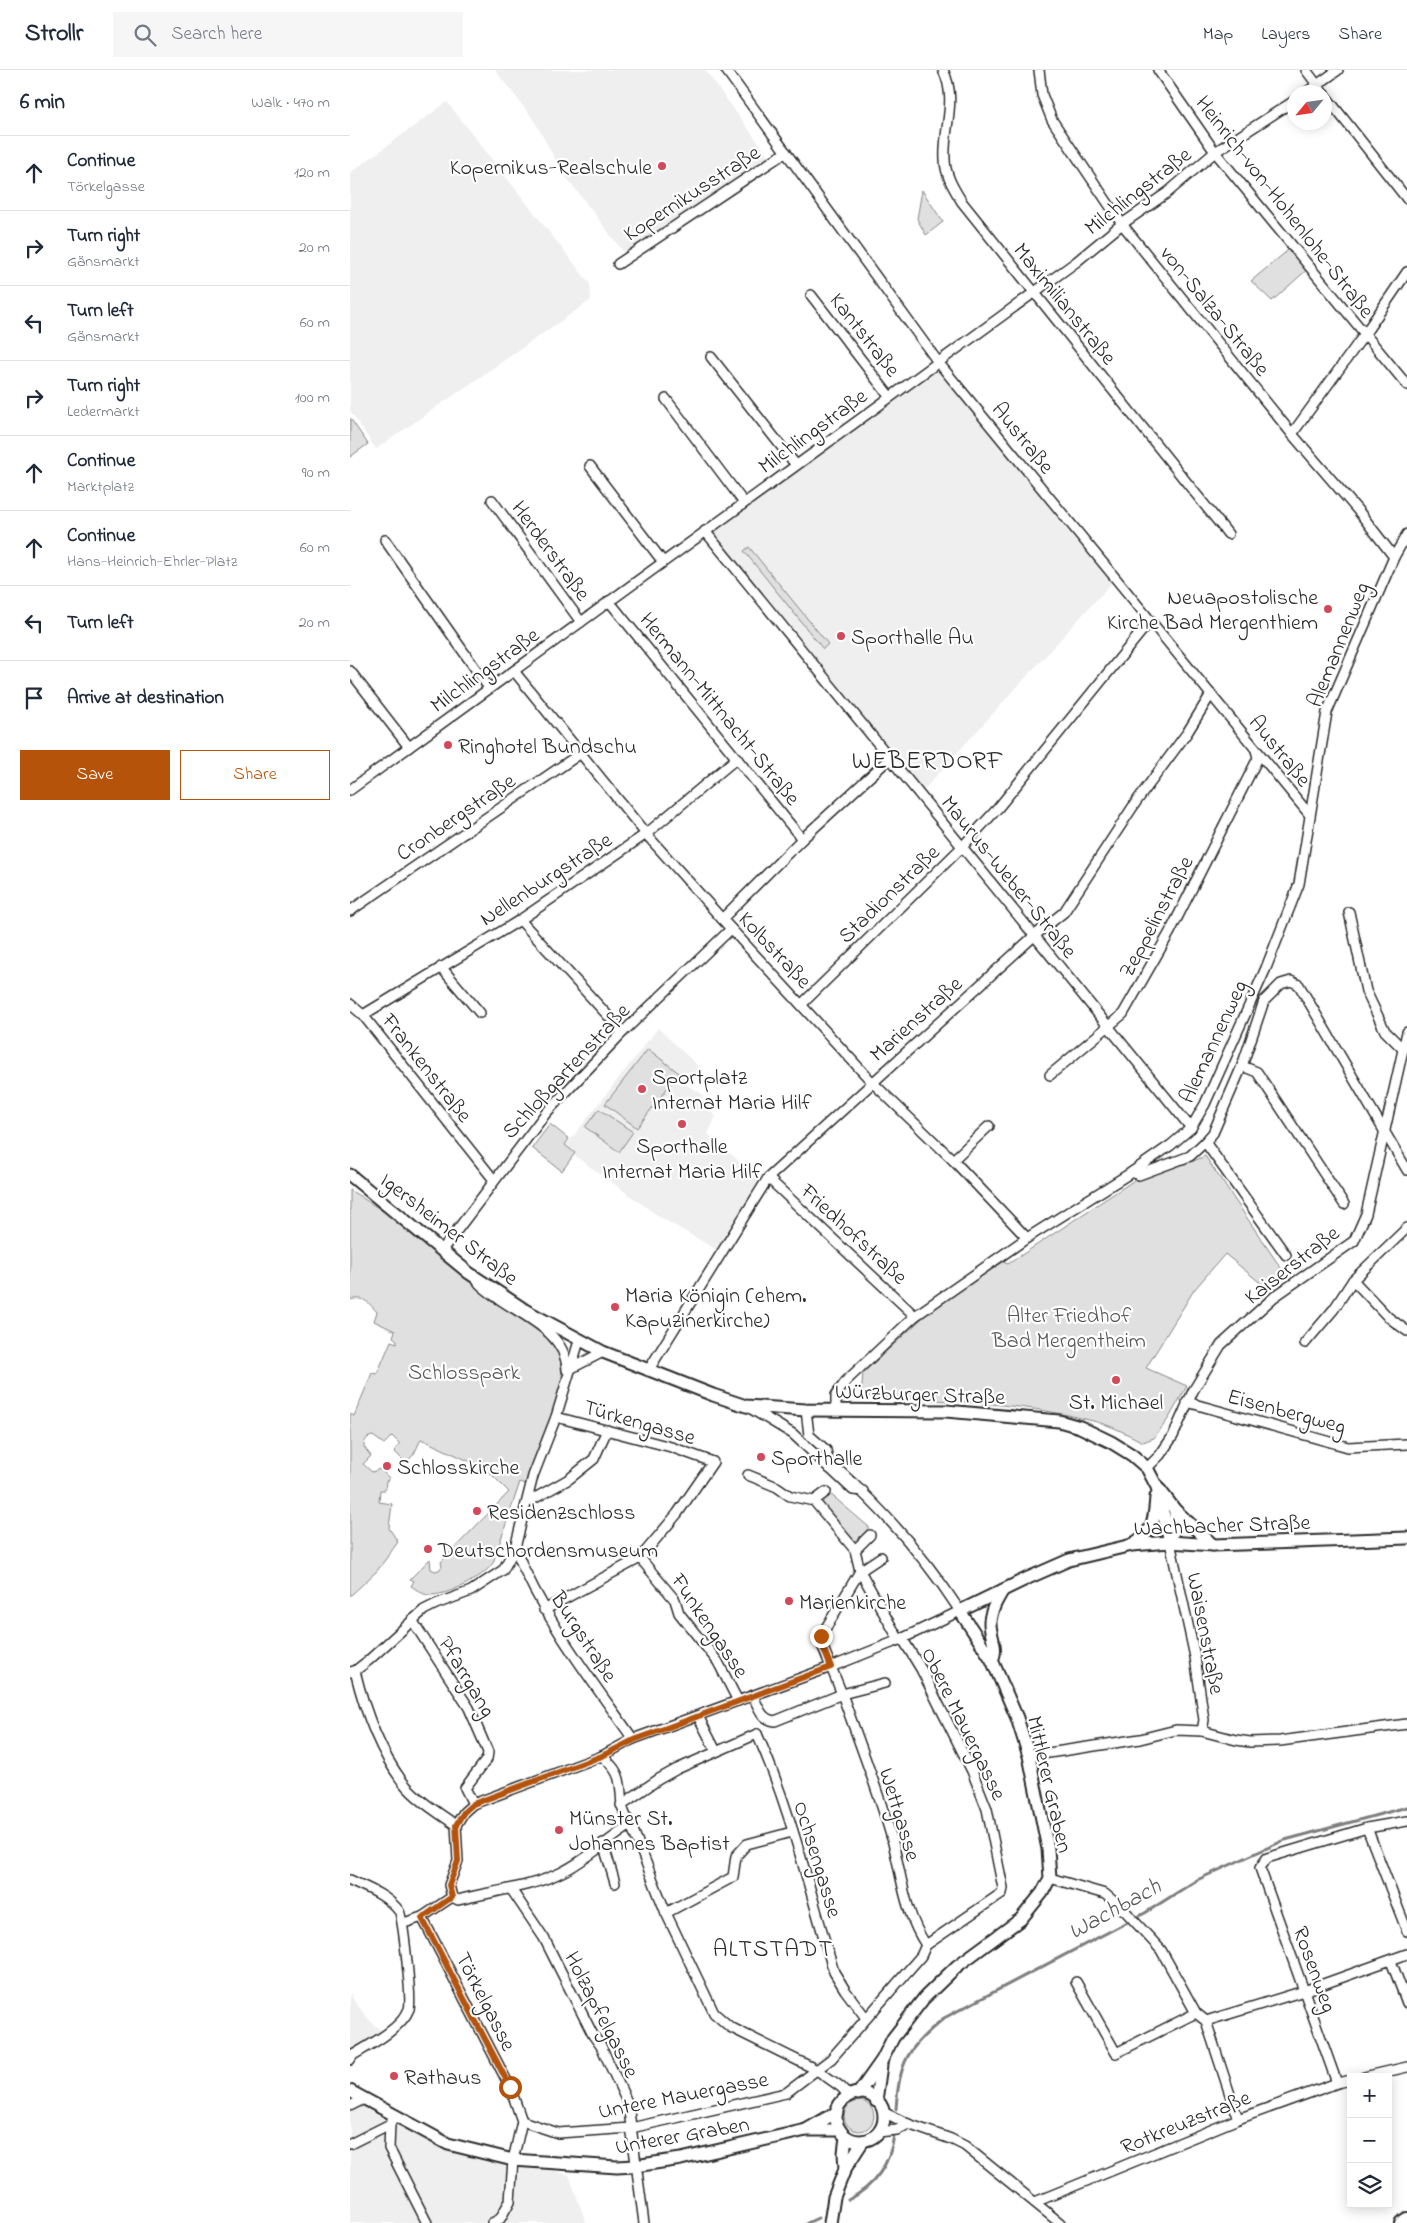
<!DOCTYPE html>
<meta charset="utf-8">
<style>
:root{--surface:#fff;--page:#f6f6f7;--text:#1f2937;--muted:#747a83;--line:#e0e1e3;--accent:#b45309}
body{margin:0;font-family:"Indie Flower",sans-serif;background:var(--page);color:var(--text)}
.controls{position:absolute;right:15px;bottom:15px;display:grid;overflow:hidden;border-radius:0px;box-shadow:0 2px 12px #0003}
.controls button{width:45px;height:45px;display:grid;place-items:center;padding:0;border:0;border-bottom:1px solid var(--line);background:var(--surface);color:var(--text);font:25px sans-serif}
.compass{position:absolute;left:937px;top:15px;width:45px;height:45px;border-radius:50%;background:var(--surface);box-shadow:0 2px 12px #0003;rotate:241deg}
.stop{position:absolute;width:15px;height:15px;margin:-11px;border:4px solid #b45309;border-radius:50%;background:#fff}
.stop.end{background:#b45309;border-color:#fff;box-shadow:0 1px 5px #0008}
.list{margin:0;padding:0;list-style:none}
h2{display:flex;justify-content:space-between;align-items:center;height:65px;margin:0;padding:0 20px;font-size:21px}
h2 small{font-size:16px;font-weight:400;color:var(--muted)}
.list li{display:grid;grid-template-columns:32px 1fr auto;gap:15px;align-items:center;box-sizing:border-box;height:75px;padding:0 20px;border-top:1px solid var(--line)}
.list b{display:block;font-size:19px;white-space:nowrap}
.list p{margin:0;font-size:16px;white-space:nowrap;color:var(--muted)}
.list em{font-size:16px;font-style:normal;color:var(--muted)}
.actions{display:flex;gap:10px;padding:15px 20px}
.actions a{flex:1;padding:11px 0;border:1px solid var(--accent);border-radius:0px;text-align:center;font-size:18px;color:var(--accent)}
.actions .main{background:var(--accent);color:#fff}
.icon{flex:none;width:28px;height:28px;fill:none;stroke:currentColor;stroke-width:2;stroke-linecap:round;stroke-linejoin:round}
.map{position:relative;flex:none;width:1057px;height:2153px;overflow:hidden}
header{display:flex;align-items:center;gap:30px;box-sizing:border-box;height:70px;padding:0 25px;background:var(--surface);border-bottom:1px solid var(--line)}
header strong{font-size:24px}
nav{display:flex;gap:28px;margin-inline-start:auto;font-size:18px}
.search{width:350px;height:45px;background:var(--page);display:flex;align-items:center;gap:12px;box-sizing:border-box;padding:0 18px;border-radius:0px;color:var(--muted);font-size:19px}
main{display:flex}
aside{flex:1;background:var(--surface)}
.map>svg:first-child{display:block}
</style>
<header>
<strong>Strollr</strong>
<div class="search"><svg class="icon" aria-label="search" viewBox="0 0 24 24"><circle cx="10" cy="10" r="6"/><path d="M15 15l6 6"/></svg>Search here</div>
<nav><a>Map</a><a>Layers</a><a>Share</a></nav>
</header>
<main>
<aside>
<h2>6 min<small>Walk · 470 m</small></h2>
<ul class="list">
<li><svg class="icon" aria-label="ahead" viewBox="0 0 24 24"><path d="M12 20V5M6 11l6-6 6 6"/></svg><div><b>Continue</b><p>Törkelgasse</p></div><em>120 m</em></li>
<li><svg class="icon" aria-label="right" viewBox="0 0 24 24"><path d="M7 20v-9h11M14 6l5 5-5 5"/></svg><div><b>Turn right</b><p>Gänsmarkt</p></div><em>20 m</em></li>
<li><svg class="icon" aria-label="left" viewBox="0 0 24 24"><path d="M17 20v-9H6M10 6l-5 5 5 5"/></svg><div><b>Turn left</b><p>Gänsmarkt</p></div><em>60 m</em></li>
<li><svg class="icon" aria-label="right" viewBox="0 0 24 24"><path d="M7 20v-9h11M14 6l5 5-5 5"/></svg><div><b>Turn right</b><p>Ledermarkt</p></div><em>100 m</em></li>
<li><svg class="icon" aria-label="ahead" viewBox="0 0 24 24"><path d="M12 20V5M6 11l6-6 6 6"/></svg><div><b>Continue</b><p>Marktplatz</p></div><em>90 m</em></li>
<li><svg class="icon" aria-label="ahead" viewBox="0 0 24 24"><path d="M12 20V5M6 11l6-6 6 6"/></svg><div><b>Continue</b><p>Hans-Heinrich-Ehrler-Platz</p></div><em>60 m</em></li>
<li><svg class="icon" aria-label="left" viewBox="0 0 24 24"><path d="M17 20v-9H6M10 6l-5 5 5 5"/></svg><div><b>Turn left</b></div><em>20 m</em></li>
<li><svg class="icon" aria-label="arrive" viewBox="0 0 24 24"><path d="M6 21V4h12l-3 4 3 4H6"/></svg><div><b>Arrive at destination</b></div></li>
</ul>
<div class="actions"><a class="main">Save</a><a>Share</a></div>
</aside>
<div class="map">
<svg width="1057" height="2153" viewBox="0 0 1057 2153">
<rect width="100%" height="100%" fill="#fff"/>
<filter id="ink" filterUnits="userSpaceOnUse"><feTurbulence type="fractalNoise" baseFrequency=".02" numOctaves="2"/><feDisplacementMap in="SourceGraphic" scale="10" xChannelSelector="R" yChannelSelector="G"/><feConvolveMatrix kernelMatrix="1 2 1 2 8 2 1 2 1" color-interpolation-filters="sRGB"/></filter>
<g filter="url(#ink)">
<!-- built -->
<g fill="#efefef">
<polygon points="145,0 355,0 422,91 275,184 211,100 184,50"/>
<polygon points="97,32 240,214 241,230 26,379 0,341 0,103"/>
<polygon points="588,292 766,508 569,725 355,461"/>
<polygon points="308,958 349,997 335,1014 354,1025 350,1034 366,1046 358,1064 415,1114 372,1183 310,1147 214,1078"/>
<polygon points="0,1922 4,1931 21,1952 36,1964 0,1990"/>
<polygon points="0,2021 98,2074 219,2105 236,2153 0,2153"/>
</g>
<!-- green -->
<g fill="#e0e0e0" stroke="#868686">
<polygon points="572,120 593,152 576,165 567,149"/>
<polygon points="943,176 960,197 922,231 901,211"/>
<polygon points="0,348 18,374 0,387"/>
<polygon points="399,477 478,574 473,579 394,481"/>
<polygon points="298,979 329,1003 287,1058 255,1034"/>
<polygon points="249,1039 283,1062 269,1082 235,1057"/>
<polygon points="200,1054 219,1069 215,1075 225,1083 212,1101 182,1078"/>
<path d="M 855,1086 L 937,1207 L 919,1220 L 875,1184 L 844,1220 L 796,1298 L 837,1316 L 819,1348 L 804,1368 L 793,1372 C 777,1364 761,1355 743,1351 C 668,1331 588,1331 511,1326 L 513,1303 L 582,1239 L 653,1192 L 658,1194 L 783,1111 L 841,1092 Z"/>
<path d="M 0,1120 L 89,1177 L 187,1253 L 210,1282 L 212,1307 L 202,1345 L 179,1415 L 170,1412 L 143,1493 C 133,1508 97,1526 79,1525 C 73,1525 66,1519 61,1516 L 64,1511 L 60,1509 L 80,1489 L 81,1499 L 85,1501 L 89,1500 L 92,1496 L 91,1492 L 159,1422 L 136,1399 L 71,1369 L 64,1384 L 56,1393 L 44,1381 L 50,1374 L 42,1366 L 34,1374 L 23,1366 C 17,1367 14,1370 14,1377 L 21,1386 L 13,1394 L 22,1402 L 30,1399 L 40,1409 L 36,1411 L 35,1420 L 30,1420 L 29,1432 L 42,1434 L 39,1458 L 48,1472 L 27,1501 L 0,1526 L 0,1344 L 4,1346 L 22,1303 L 27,1304 L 41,1271 L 47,1273 L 47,1270 L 43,1267 L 45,1261 L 24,1251 L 27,1242 C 18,1232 14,1226 0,1230 Z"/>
<polygon points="478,1422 519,1457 507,1473 467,1433"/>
<circle cx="509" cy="2046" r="15"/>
</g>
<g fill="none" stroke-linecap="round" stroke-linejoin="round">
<!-- stream -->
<g stroke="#7e7e7e" stroke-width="3">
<path d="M 546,2039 C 549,1990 558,1979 594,1948 L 795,1843 L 847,1810 L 906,1783 L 935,1770 L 1057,1737"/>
<path d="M 498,2130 C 525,2116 540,2095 544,2065"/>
<polyline points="457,2153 468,2148"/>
</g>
<defs>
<g id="street">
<polyline points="376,0 588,292 959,744"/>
<path d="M 593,0 C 608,30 593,58 595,89 C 595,105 604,119 612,132 L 878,464"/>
<polyline points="689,0 692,25 702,50 772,154 942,364 1010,443 1044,487"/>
<polyline points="808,0 865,82 1057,315"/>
<polyline points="956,0 971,20"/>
<polyline points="957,22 988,0"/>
<polyline points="974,24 1057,129"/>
<polyline points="268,194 436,82"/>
<polyline points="461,225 540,327"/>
<polyline points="361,287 446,395"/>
<polyline points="316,329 394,433"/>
<polyline points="942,364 1014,265 1057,202"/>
<polyline points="240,396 313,492"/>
<polyline points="142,430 231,552"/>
<polyline points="355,461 841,1058"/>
<polyline points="35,470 139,618"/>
<polyline points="259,531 452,769"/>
<polyline points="0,601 59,677"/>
<polyline points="164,601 296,764 372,849 522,1012 603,1090 677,1168"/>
<polyline points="0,720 726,192 772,154 817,123 865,82 944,31"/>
<polyline points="0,841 231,683"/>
<polyline points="999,842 1016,921 1035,961 1053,979"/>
<polyline points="372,849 452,769 539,689"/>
<polyline points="170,850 273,962"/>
<polyline points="91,897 130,943"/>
<polyline points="0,934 13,945 144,1110"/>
<polyline points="452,934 612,777 648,738 800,551"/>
<polyline points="13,945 170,850 296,764 387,688"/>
<polyline points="892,996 907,1002 994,1134"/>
<polyline points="700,1005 773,944 820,862 908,688 906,680"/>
<polyline points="855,1072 936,1185"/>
<polyline points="603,1090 639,1056"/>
<polyline points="782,1102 789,1105 840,1086 855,1072 863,1063 892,996 914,931 931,914 941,911 949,915 1057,1100"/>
<polyline points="418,1108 565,1246"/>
<polyline points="92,1180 196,1043 273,962 381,859"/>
<polyline points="1003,1210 1038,1247 1057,1261"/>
<path d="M 129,1213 C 157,1242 216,1255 217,1300"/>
<polyline points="955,1273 984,1239 1003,1210 1057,1158"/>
<polyline points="220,1299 253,1282"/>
<polyline points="298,1301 418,1108 684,866 714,842 786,732 837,663 861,624"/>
<polyline points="837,1332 998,1377 1057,1374"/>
<polyline points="398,1337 443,1364 503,1420 513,1421"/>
<polyline points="486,1340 486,1325 496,1311 565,1246 677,1168 782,1102 821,1075 841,1058 855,1034 916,898 949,814 977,642 1044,487 1057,464"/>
<polyline points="797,1398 810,1385 823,1366 843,1321 871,1275 924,1227 1004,1171 1016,1144 1057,962"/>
<polyline points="398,1405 427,1417 440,1426 464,1431 505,1480 510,1501 549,1570"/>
<polyline points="464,1431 476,1422"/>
<polyline points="178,1432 219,1409 244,1389 257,1360"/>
<polyline points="820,1472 845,1587 854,1650 852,1661"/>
<path d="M 165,1478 C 193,1548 240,1608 283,1669"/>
<polyline points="505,1480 520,1465"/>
<polyline points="290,1488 325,1530 329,1543 368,1592 388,1631"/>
<polyline points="194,1540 290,1488 327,1444 363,1392 321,1377 206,1347"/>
<polyline points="62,1550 119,1638 138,1682 137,1689 115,1718 123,1734"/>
<path d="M 5,1601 C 14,1638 29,1680 52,1711 C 66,1729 87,1742 106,1755"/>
<polyline points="0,1602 5,1601 19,1590 74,1540 86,1534 121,1521 153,1500 165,1478 183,1406 206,1347 229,1271"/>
<path d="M 535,1613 L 492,1624 C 509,1672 528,1720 542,1769 C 552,1806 554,1842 576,1875"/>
<path d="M 403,1626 C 409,1638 411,1649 425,1651 L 492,1624 L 472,1575 L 471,1566 L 510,1501 L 531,1487"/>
<polyline points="348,1646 366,1681"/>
<path d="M 407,1664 C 441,1739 460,1823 484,1902 L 495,1920 L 516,1948"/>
<path d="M 252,1686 C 259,1692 267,1700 269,1709 C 274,1730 267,1733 281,1755 L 316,1843 L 364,1943 L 380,1957 L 467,2000 L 491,2017 L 499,2026"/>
<polyline points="679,1686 790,1669 826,1660 852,1661 886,1670 900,1672 930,1671 1057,1654"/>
<polyline points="271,1735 309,1709 327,1699 407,1664"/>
<path d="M 106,1755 L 114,1742 L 123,1734 L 252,1686 L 283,1669 L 481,1597 L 549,1570 L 610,1541 C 575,1487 534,1440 485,1397 L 479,1398 L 476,1380 L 459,1365 L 456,1340"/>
<polyline points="1017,1758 1057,1861"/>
<polyline points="253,1773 265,1813"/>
<polyline points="700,1808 755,1824 776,1842 811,1880 846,1943 856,1951 888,2049"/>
<path d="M 0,1810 C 17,1818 37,1825 49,1841 C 53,1846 62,1930 59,1939 C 52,1958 20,1975 3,1985 L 0,1990"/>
<polyline points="161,1819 194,1868 243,1965 251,1976 278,2034 294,2153"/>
<path d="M 102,1827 L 108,1830 C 142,1821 180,1818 212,1802 C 237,1790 257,1770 281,1755"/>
<polyline points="102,1827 99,1815 108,1791 106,1755"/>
<polyline points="316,1843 383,1807 386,1786 397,1774 442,1762"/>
<polyline points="72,1847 160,2017 172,2051 163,2090 160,2131 150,2149 142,2153"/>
<polyline points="54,1853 72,1847 102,1827"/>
<polyline points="1041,1891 1057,1933"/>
<polyline points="726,1912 766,1983 846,1943"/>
<polyline points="856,1951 954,1921 1057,1884"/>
<polyline points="1014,2007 1057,1997"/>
<polyline points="987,2013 910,1798 917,1788 1017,1758 1057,1751"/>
<polyline points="0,2036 14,2029"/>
<polyline points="533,2042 558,2054 601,2069 615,2076 710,2153"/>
<polyline points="44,2046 40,2054 39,2078 77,2153"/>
<polyline points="172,2051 208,2063 281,2058 436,2023 481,1989 571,1886 576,1875 652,1823 653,1818 637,1739 622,1701 571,1599 552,1568"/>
<polyline points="528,2062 547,2060 558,2054"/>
<polyline points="0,2074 40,2054"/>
<polyline points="685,2132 888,2049 987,2013 1001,2010"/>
</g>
<g id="secondary">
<polyline points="0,1105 119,1203 175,1240 253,1282 363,1325 396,1336 456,1340 596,1341 709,1351 730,1357 761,1372 782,1385 797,1398 807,1417 820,1472"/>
<polyline points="810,1420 825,1440 863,1475"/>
<polyline points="820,1472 825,1455 825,1440"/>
<path d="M 783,1474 C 805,1460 804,1451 806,1427"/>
<path d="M 642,1590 C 649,1577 639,1565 640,1551 C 641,1540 647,1530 653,1520"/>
<polyline points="0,2021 98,2074 163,2090 267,2097 285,2096 331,2089 456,2060 490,2060"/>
<circle cx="510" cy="2047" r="24"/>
<polyline points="508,2024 532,1990 543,1968 574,1928 607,1896 671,1849 692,1823 700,1808 698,1779 679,1686 667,1648 642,1590 610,1541 678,1508 719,1490 782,1475 820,1472 863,1475 1057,1468"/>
<polyline points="526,2031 531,1995"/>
<polyline points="456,2060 487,2042"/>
<polyline points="495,2099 494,2083 496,2067"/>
<polyline points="480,2153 484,2127 495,2099 513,2071"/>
</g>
<polyline id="primary" points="1051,2153 1057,2149"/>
</defs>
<!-- street casing -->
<use href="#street" stroke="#2b2b2b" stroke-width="12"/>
<!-- secondary casing -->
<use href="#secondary" stroke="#2b2b2b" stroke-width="15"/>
<!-- primary casing -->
<use href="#primary" stroke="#2b2b2b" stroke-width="16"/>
<!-- street -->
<use href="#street" stroke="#fff" stroke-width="9"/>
<!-- secondary -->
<use href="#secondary" stroke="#fff" stroke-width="11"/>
<!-- primary -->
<use href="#primary" stroke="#fff" stroke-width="12"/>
</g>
</g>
<g fill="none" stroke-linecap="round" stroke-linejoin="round" filter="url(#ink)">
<!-- route -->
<polyline stroke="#b45309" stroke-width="6" points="160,2017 72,1848 102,1827 99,1815 108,1791 106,1755 114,1742 123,1734 252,1686 284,1670 481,1597 472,1575 471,1566"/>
</g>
<!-- markers -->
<g fill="#d1495b" stroke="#fff" stroke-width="2">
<circle cx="312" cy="96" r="5"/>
<circle cx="978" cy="539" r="5"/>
<circle cx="491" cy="566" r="5"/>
<circle cx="98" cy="675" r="5"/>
<circle cx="292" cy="1019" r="5"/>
<circle cx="332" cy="1054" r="5"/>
<circle cx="265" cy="1237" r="5"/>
<circle cx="766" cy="1310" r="5"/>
<circle cx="411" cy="1387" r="5"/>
<circle cx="37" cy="1396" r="5"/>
<circle cx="127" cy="1441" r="5"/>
<circle cx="78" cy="1479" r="5"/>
<circle cx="439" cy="1531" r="5"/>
<circle cx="209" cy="1760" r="5"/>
<circle cx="44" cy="2006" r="5"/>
</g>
<g text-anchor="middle" stroke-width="4.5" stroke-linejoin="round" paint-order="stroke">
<!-- poi labels -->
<g font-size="22" fill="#2b2b2b" stroke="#fff" text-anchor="start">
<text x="302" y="104" text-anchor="end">Kopernikus-Realschule</text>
<text x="968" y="534" text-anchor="end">Neuapostolische<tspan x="968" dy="25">Kirche Bad Mergenthiem</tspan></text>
<text x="501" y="574">Sporthalle Au</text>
<text x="108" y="683">Ringhotel Bundschu</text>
<text x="302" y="1014">Sportplatz<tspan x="302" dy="25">Internat Maria Hilf</tspan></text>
<text x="332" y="1083" text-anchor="middle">Sporthalle<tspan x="332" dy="25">Internat Maria Hilf</tspan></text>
<text x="275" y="1232">Maria Königin (ehem.<tspan x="275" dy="25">Kapuzinerkirche)</tspan></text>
<text x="766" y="1339" text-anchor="middle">St. Michael</text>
<text x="421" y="1395">Sporthalle</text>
<text x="47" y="1404">Schlosskirche</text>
<text x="137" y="1449">Residenzschloss</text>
<text x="88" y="1487">Deutschordensmuseum</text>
<text x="449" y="1539">Marienkirche</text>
<text x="219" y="1755">Münster St.<tspan x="219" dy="25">Johannes Baptist</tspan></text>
<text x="54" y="2014">Rathaus</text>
</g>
<!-- street labels -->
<g font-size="22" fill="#2b2b2b" stroke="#fff">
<text transform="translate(787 120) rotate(-38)" y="8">Milchlingstraße</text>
<text transform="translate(341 122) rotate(-33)" y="8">Kopernikusstraße</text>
<text transform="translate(936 136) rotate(52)" y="8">Heinrich-von-Hohenlohe-Straße</text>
<text transform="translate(716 233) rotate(51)" y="8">Maximilianstraße</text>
<text transform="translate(866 240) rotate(51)" y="8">von-Salza-Straße</text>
<text transform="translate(516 264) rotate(52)" y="8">Kantstraße</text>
<text transform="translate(462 360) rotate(-36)" y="8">Milchlingstraße</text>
<text transform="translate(674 367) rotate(51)" y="8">Austraße</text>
<text transform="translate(202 480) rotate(54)" y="8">Herderstraße</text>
<text transform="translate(987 574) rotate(-68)" y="8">Alemannenweg</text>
<text transform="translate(134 599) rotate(-36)" y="8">Milchlingstraße</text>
<text transform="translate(371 638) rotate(51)" y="8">Hermann-Mittnacht-Straße</text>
<text transform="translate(931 680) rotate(51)" y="8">Austraße</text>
<text transform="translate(105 746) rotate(-34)" y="8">Cronbergstraße</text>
<text transform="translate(660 806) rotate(51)" y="8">Maurus-Weber-Straße</text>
<text transform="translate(195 808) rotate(-33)" y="8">Nellenburgstraße</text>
<text transform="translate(538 823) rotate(-44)" y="8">Stadionstraße</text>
<text transform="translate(805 846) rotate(-62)" y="8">Zeppelinstraße</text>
<text transform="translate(426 879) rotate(47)" y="8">Kolbstraße</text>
<text transform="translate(565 948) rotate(-42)" y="8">Marienstraße</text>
<text transform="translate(862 971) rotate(-65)" y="8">Alemannenweg</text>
<text transform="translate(78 997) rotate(52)" y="8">Frankenstraße</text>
<text transform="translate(215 1000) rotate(-47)" y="8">Schloßgartenstraße</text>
<text transform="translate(100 1158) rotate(38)" y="8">Igersheimer Straße</text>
<text transform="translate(505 1163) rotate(43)" y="8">Friedhofstraße</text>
<text transform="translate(941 1194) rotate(-38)" y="8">Kaiserstraße</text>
<text transform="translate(570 1323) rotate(2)" y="8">Würzburger Straße</text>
<text transform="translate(937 1340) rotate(15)" y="8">Eisenbergweg</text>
<text transform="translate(290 1351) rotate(16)" y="8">Türkengasse</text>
<text transform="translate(872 1454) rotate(-2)" y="8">Wachbacher Straße</text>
<text transform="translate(361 1555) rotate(56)" y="8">Funkengasse</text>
<text transform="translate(857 1563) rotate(79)" y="8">Waisenstraße</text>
<text transform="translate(235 1566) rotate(57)" y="8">Burgstraße</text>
<text transform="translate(118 1606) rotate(59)" y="8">Pfarrgang</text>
<text transform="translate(615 1653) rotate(64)" y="8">Obere Mauergasse</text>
<text transform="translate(701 1714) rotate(77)" y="8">Mittlerer Graben</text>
<text transform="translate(551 1744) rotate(73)" y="8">Wettgasse</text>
<text transform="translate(469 1789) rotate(73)" y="8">Ochsengasse</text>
<text transform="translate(966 1899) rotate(70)" y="8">Rosenweg</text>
<text transform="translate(137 1931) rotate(63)" y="8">Törkelgasse</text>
<text transform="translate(253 1944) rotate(63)" y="8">Holzapfelgasse</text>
<text transform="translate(333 2024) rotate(-11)" y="8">Untere Mauergasse</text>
<text transform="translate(835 2051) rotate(-22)" y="8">Rotkreuzstraße</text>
<text transform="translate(332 2064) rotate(-10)" y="8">Unterer Graben</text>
</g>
<!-- park labels -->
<g font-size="22" fill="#585858" stroke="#fff">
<text x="719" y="1252">Alter Friedhof<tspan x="719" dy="25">Bad Mergentheim</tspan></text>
<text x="114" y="1309">Schlosspark</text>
</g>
<!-- water labels -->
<g font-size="24" font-style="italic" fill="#5c5c5c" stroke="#fff">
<text transform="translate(764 1838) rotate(-29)" y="8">Wachbach</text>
</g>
<!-- neighbourhood labels -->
<g font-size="24" letter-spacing="1" fill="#2b2b2b" stroke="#fff">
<text x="423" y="1886">ALTSTADT</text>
</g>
<!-- quarter labels -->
<g font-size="25" letter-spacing="1" fill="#2b2b2b" stroke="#fff">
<text x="578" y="698">WEBERDORF</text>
</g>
</g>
</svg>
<div class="controls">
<button>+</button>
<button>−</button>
<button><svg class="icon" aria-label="layers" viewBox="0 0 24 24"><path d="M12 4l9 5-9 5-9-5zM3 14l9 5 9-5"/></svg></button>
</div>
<svg class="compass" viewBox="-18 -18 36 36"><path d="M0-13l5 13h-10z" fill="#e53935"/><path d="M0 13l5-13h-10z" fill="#747a83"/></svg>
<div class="stop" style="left:160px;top:2017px"></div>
<div class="stop end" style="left:471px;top:1566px"></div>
</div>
</main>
